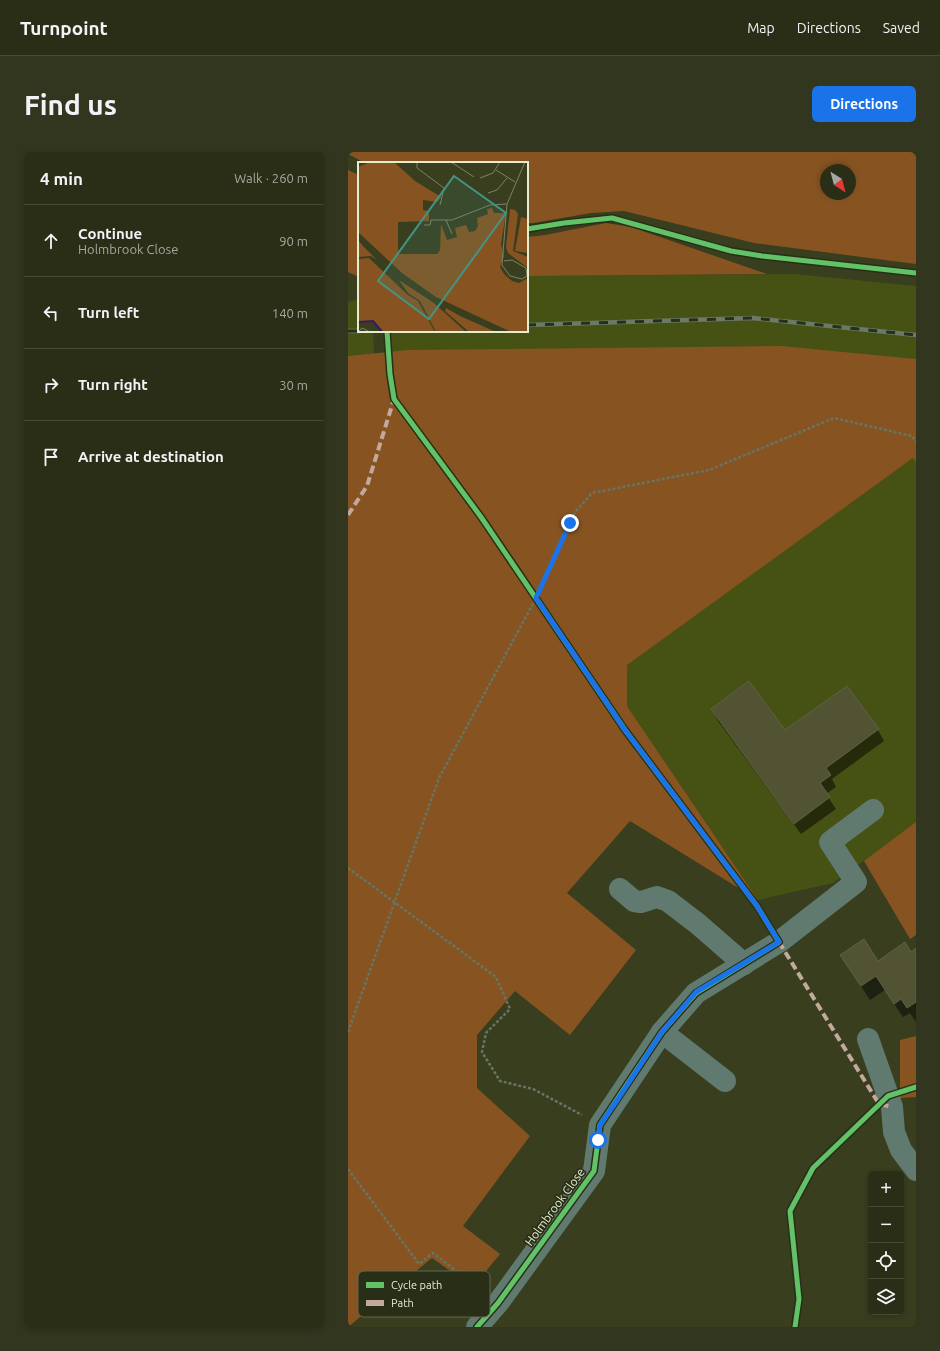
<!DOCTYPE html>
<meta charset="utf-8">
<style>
:root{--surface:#2a2e16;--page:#32361f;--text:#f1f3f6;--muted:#a5a8a1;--line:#464a35;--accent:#1a73e8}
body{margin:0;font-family:Ubuntu,sans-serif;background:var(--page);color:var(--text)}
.controls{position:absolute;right:12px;bottom:12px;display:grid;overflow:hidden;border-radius:6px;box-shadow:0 2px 6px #0003}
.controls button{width:36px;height:36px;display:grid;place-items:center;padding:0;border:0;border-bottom:1px solid var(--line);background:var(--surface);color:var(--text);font:20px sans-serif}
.compass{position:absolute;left:472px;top:12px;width:36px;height:36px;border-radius:50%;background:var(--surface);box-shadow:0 2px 6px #0003;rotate:144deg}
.stop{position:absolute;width:12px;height:12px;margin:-9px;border:3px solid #1a73e8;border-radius:50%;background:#fff}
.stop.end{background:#1a73e8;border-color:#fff;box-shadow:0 1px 4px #0008}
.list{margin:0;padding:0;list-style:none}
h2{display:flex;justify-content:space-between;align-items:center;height:52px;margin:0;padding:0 16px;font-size:17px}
h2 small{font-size:13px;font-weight:400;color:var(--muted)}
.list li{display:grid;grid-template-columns:26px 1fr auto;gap:12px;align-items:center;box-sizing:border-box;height:72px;padding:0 16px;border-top:1px solid var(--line)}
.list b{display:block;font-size:15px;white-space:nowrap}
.list p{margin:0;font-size:13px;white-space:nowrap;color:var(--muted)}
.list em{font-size:13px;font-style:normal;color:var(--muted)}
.icon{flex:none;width:22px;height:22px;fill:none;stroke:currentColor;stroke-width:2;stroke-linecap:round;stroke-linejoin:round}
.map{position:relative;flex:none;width:568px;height:1175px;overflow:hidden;border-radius:6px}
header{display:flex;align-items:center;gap:24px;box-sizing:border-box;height:56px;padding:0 20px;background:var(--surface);border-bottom:1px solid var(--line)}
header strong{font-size:19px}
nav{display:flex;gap:22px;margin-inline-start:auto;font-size:14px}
.intro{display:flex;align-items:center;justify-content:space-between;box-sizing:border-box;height:96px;padding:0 24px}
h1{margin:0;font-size:28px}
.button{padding:10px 18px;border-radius:6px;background:var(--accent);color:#fff;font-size:14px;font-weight:700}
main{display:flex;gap:24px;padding:0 24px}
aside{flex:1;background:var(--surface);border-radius:6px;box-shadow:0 2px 6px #0003}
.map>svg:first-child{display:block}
</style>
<header>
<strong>Turnpoint</strong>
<nav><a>Map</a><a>Directions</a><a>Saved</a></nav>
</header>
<div class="intro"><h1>Find us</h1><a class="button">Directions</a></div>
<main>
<aside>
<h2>4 min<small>Walk · 260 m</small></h2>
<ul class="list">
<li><svg class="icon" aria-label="ahead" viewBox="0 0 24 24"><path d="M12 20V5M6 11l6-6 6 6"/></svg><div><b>Continue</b><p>Holmbrook Close</p></div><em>90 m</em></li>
<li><svg class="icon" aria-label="left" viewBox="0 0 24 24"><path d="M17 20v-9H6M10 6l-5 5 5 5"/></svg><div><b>Turn left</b></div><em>140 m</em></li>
<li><svg class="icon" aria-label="right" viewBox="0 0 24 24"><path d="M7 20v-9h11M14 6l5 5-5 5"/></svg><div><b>Turn right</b></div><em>30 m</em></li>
<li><svg class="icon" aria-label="arrive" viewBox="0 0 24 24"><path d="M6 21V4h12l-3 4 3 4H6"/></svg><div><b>Arrive at destination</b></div></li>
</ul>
</aside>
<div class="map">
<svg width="568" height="1175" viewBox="0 0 568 1175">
<rect width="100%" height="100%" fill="#383e1e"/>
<!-- built -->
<g fill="#465213">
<polygon points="447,122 568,134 568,226 44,208 42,179 179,179 179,124"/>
<polygon points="11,147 11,179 25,179 27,225 0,216 0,150"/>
<polygon points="565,306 568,310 568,671 485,731 410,748 279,554 279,512"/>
</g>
<!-- green -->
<g fill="#875421" fill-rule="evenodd">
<path d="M 0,0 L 568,0 L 568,112 L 406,91 L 276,59 L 243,61 L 185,71 L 179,71 L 179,11 L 17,11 L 0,2 ZM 478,18 L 502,18 L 502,42 L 478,42 Z"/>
<polygon points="0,18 11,23 11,125 0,120"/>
<polygon points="258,71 283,75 419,122 179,124 179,85 197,83"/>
<polygon points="433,194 568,207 568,310 565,306 279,513 279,554 410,748 282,669 219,741 288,798 222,883 167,839 129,883 129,936 182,984 115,1074 152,1102 125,1135 84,1106 0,1175 0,204 60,198"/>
<polygon points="568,670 568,783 562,787 516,709"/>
<polygon points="568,884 568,945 552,946 552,888"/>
</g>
<!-- shadow -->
<g fill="#0007">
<polygon points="364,558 437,580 530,578 536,589 484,627 488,635 478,642 488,657 453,682 370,569"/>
<polygon points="568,797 568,870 562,861 555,865 537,838 522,848 493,803 530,810 563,801"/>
</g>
<!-- building -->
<g fill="#525332" stroke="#606147">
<polygon points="401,529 437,578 499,534 531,577 478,616 483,623 472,631 482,645 446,672 363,557"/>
<polygon points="516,787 530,809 557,790 563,800 568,796 568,850 559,856 553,847 546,852 528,824 513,834 492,803"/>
</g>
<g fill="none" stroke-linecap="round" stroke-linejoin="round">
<!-- path -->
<g stroke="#667565" stroke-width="2.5" stroke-dasharray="3 2" stroke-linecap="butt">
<polyline points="0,716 148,825 162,857 138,881 134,900 152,929 185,937 234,963"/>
<polyline points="0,880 91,626 188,446 228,359 244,341 361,318 486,266 564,284 568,290"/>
<polyline points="0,1017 71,1112 85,1101 133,1138"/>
</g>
<!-- minor -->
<g stroke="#617a70" stroke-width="22">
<polyline points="272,737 286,749 293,750 309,745 320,749 350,772 396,812"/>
<polyline points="314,880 377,929"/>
<polyline points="520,887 544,955 546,980 553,998 568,1018"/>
<polyline points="129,1175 150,1151 246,1019 252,973 314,880 348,841 431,790 508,730 482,690 525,658"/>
</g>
<defs>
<g id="rail">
<polyline points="179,173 405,166 568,183"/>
<polyline points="0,179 11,179"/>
</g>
</defs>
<!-- rail casing -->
<use href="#rail" stroke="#6b7a68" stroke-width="4.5"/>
<!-- rail -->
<use href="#rail" stroke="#292f17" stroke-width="3" stroke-dasharray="9" stroke-linecap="butt"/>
<!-- quiet -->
<g stroke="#c3a89e" stroke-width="4" stroke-dasharray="8 4" stroke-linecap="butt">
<polyline points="0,363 19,334 46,247"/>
<polyline points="431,790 531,952 544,955"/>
</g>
<defs>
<g id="cycleway">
<polyline points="179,77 216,71 264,66 383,99 414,104 568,121"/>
<polyline points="39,179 42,222 46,247 133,365 277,578 409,754 431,790 348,841 314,880 252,973 246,1019 150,1151 129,1175"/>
<polyline points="447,1175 451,1147 442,1059 465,1016 540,944 568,935"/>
</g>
</defs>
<!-- cycleway casing -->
<use href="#cycleway" stroke="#292f17" stroke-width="8"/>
<!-- cycleway -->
<use href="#cycleway" stroke="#61c268" stroke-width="5"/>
</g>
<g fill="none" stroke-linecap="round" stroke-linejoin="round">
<!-- route -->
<polyline stroke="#1a73e8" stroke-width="5" points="222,371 188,446 277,578 409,754 431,790 348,840 314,880 270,947 252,973 250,988"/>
</g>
<g text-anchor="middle" stroke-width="3.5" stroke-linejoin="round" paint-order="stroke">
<!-- street labels -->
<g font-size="12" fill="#e5edcf" stroke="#292f17">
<text transform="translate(207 1055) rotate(-54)" y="4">Holmbrook Close</text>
</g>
</g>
<!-- overview -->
<g transform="translate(10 10)">
<rect width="170" height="170" fill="#383e1e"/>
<path d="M 12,0 L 36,0 L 57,19 L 83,35 L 79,40 L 65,38 L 65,48 L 71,49 L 71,59 L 40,60 L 40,92 L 79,92 L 82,88 L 83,62 L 89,78 L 99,75 L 97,66 L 108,63 L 111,70 L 117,69 L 120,64 L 119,56 L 130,52 L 129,47 L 134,46 L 136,51 L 148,51 L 143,82 L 146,94 L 142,105 L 146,112 L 154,119 L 161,121 L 170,116 L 170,170 L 153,170 L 78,135 L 44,111 L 0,70 L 0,5 ZM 152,47 L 157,48 L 160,52 L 155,89 L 170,95 L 170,106 L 150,91 L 148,85 ZM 163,55 L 170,57 L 170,91 L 157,89 ZM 0,78 L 5,84 L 20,99 L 13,94 L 0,95 ZM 11,96 L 50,133 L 60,139 L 77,170 L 26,170 L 16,159 L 0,159 L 0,97 ZM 41,118 L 76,141 L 108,170 L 78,170 L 62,139 L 50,131 ZM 88,146 L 102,154 L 138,170 L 111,170 L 87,149 Z" fill="#875421"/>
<path fill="none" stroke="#3b1b5e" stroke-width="2" d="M 0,160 L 15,159 L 24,170"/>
<path fill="none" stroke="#7d8465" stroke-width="1" d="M 59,0 L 59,6 L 86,26M 93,0 L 116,15M 138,8 L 157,20M 122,16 L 135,11 L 142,0M 130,31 L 139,28 L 149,16M 82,43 L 86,26M 88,58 L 94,72M 66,63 L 72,63 L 73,58 L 94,58 L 132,43 L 149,42M 146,99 L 154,98 L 168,106 L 169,114 L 164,117 L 152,114 L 144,103 L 149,42 L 167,0M 0,170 L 4,166 L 12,170"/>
<path fill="#449486" fill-opacity="0.15" stroke="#449486" stroke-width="2" d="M 96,14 L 148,51 L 71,157 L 20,119 Z"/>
<rect width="170" height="170" fill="none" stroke="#e5edcf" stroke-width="2"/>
</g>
<!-- legend -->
<rect x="10" y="1119" width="132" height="46" rx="6" fill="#292f17" stroke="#61684e" stroke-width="1"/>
<rect x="18" y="1130" width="18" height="6" fill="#61c268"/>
<rect x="18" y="1148" width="18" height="6" fill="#c3a89e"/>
<g font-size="11" fill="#e5edcf">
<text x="43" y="1137">Cycle path</text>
<text x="43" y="1155">Path</text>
</g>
</svg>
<div class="controls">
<button>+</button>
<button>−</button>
<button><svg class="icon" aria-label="locate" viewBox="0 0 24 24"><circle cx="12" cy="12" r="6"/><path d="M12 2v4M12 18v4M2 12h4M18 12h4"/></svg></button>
<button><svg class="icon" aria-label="layers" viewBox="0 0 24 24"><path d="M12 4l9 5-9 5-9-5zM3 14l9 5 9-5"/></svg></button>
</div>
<svg class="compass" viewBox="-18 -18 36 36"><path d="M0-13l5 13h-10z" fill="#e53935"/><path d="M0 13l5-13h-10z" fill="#a5a8a1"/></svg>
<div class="stop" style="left:250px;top:988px"></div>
<div class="stop end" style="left:222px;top:371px"></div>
</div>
</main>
